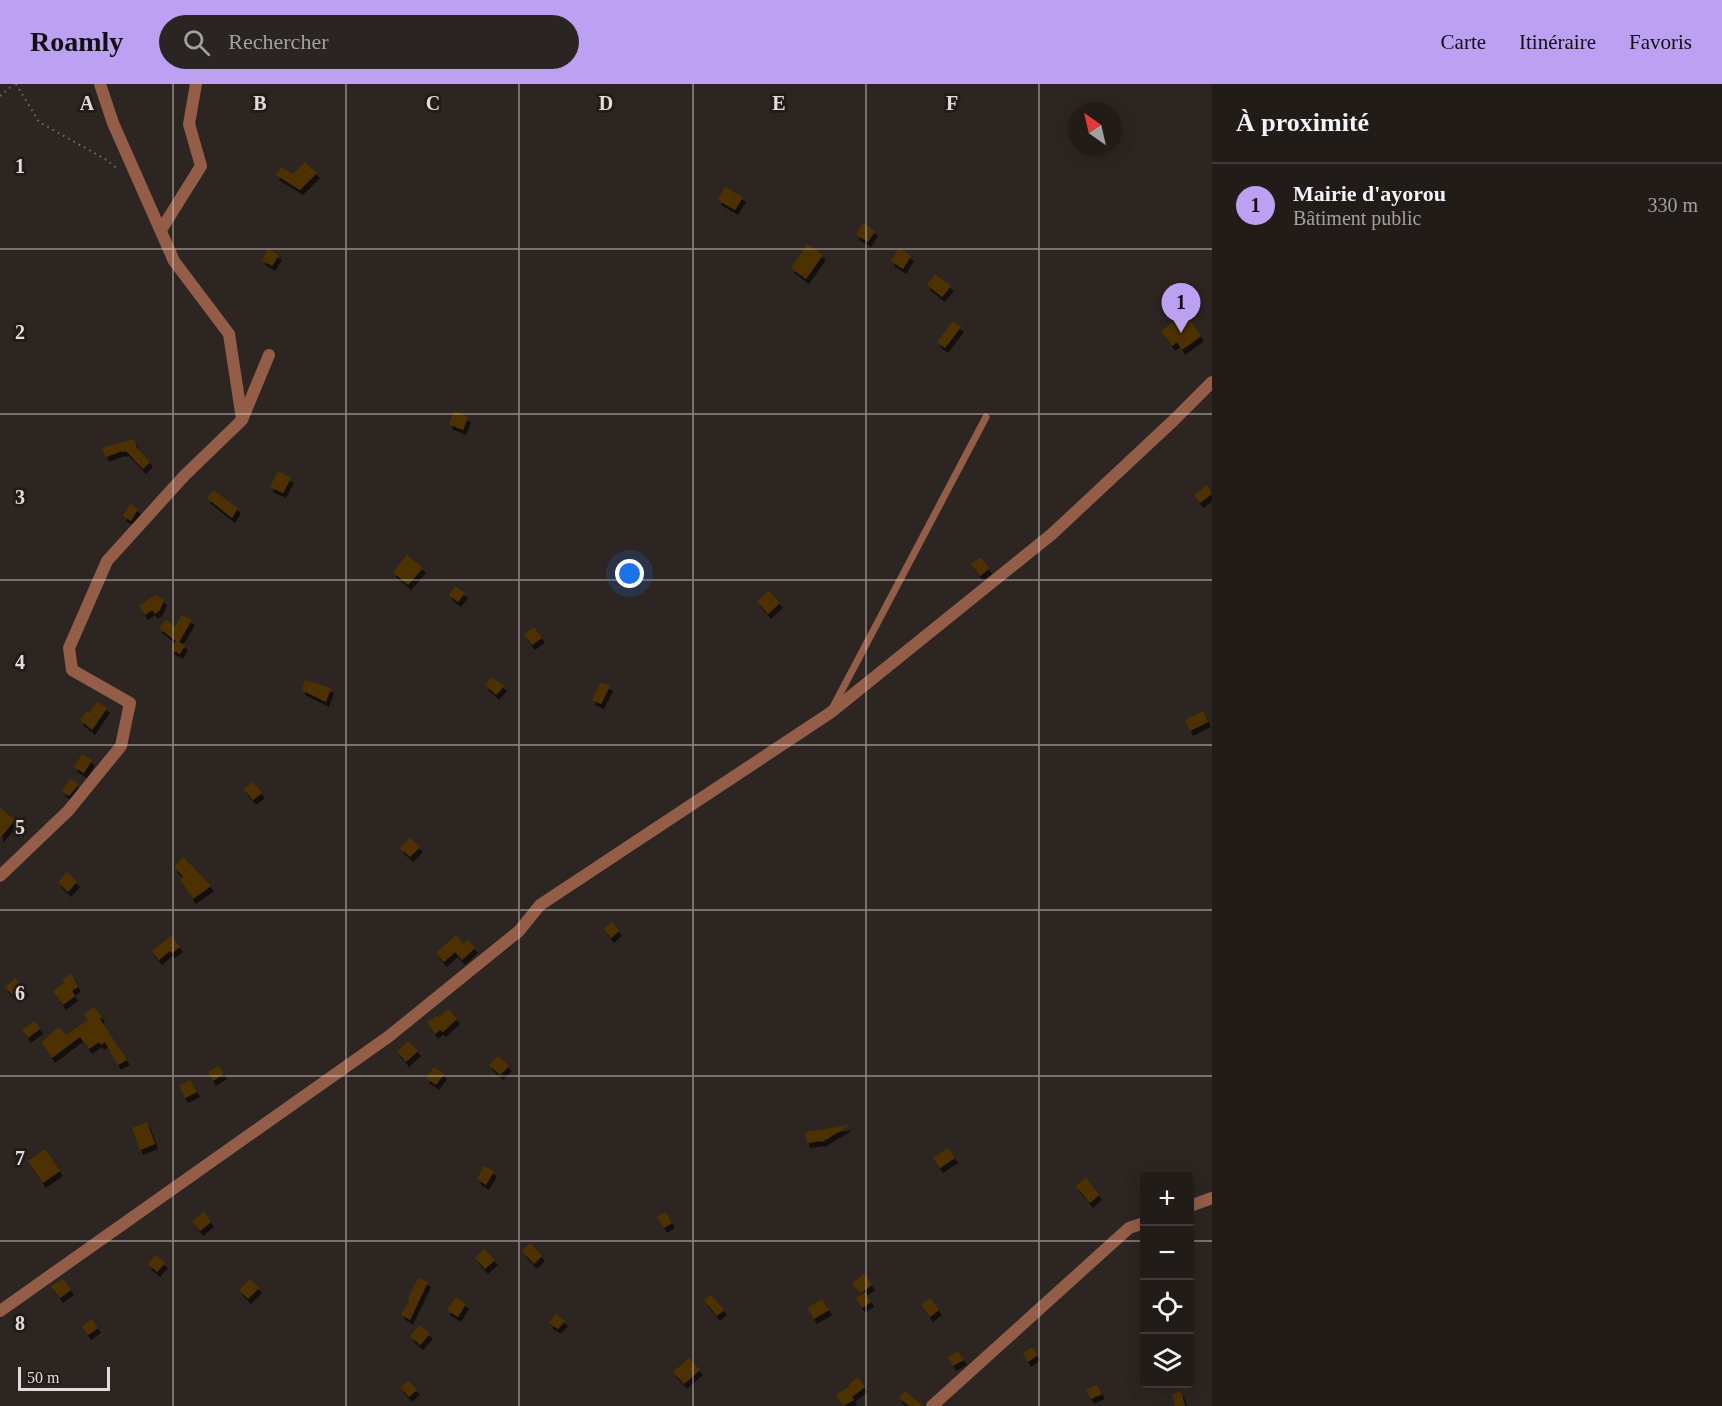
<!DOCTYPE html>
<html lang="fr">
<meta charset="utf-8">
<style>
:root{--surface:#221c19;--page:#2a2522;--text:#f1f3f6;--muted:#a2a1a2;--line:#3f3a38;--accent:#bca0f2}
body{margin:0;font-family:Georgia,serif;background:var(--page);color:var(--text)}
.controls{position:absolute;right:18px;bottom:18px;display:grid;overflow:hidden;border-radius:6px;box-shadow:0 3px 15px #0003}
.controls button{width:54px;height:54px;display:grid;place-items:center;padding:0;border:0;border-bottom:2px solid var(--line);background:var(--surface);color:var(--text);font:30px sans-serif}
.compass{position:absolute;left:1068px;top:18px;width:54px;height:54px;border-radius:50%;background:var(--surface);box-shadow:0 3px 15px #0003;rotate:326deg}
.scale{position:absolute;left:18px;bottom:15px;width:92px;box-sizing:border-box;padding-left:6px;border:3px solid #e2ddda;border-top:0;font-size:16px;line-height:21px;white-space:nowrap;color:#e2ddda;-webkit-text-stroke:4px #231b18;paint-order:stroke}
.you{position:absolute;left:630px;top:490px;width:21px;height:21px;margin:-15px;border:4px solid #fff;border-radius:50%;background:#1a73e8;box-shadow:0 0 0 9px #1a73e833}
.badge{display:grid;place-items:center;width:39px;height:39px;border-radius:50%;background:var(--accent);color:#111;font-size:20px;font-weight:700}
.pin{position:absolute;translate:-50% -50px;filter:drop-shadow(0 2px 3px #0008)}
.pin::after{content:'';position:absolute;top:32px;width:21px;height:18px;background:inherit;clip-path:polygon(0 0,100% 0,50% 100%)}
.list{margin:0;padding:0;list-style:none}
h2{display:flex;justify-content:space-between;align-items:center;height:78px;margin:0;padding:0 24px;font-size:26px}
h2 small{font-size:20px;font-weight:400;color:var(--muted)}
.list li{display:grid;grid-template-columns:39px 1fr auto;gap:18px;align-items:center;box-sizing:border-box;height:84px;padding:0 24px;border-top:2px solid var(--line)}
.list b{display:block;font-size:22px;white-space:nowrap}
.list p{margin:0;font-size:20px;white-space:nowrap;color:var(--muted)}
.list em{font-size:20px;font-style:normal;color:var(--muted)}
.icon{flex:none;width:33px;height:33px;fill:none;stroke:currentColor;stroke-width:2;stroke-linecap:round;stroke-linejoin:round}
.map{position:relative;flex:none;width:1212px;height:1322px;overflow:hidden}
header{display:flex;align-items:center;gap:36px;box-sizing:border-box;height:84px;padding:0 30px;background:var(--accent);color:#111}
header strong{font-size:28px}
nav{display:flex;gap:33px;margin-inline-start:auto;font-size:21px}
.search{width:420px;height:54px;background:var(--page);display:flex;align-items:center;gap:15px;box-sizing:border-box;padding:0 21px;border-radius:33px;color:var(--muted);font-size:22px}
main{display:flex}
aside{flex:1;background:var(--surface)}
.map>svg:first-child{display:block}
</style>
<header>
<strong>Roamly</strong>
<div class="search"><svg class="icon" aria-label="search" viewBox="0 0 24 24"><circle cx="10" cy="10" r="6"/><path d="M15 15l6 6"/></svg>Rechercher</div>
<nav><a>Carte</a><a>Itinéraire</a><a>Favoris</a></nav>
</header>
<main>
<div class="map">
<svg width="1212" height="1322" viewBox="0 0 1212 1322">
<defs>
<filter id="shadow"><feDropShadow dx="3" dy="5" stdDeviation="0" flood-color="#0009"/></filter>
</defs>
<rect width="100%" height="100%" fill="#2d2521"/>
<!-- building -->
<g fill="#4e3204" filter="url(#shadow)">
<polygon points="305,78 317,89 300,106 276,91 281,83 293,90"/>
<polygon points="725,103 743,113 735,126 718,116"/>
<polygon points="863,139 875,147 868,158 856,151"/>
<polygon points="807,160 823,171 806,195 791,184"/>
<polygon points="899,164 911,172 903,185 891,177"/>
<polygon points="268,165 279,171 272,182 262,176"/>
<polygon points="935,190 951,202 942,213 927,201"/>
<polygon points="1185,229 1201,252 1182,266 1177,258 1172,262 1161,247"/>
<polygon points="953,237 961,243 945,264 937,258"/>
<polygon points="454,327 468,333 463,346 449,340"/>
<polygon points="134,355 137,364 150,378 143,385 126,367 123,368 122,367 106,373 102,364"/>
<polygon points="278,387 291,394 283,409 270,403"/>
<polygon points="1207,401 1212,410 1200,419 1194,411"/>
<polygon points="213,406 238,424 232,434 207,414"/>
<polygon points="130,420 138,425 131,437 123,432"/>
<polygon points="407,471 423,484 408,501 393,488"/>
<polygon points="981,473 989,485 980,492 971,480"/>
<polygon points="455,502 465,509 458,518 449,511"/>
<polygon points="769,507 780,519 768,530 757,517"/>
<polygon points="155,511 164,516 160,526 155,530 152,526 145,531 139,522"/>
<polygon points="182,531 192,536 179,558 185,561 180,570 171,565 176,557 159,544 166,536 175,543"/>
<polygon points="534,543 542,554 532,561 524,550"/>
<polygon points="492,593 504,602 496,611 485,601"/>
<polygon points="305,596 331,604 326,618 302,606"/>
<polygon points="601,598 610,602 601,620 592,616"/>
<polygon points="97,618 107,624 92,646 80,636 87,627 89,629"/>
<polygon points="1203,627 1208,638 1190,647 1185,636"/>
<polygon points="82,670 92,676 84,689 74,683"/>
<polygon points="70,695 79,700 69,712 62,707"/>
<polygon points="253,698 262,709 253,716 244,705"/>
<polygon points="0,724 15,736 0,754"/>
<polygon points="410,754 420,763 410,773 400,764"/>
<polygon points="183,773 211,802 193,815 180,796 183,792 174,783"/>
<polygon points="67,788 77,798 68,808 58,798"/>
<polygon points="612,838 619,847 611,854 604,845"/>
<polygon points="456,851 463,860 468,856 475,864 462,876 455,868 444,878 436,869"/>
<polygon points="171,852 180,863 172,869 170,867 159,876 152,867"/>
<polygon points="71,890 78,903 72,907 75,912 63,921 53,907 64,899 62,896"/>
<polygon points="15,894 26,906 16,915 5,903"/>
<polygon points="94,923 102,933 100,935 127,976 118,981 105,958 101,961 99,958 89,965 80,953 52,974 41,958 59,943 66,951 88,936 84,930"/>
<polygon points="448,925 457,935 443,948 440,946 435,950 427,938 437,932 439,933"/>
<polygon points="35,937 40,945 28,954 22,945"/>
<polygon points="408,957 418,967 406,978 397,967"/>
<polygon points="498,972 509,982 500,991 489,981"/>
<polygon points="219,982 224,990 213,997 208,988"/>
<polygon points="434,983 444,990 436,1001 426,994"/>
<polygon points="190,996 197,1008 185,1014 179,1002"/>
<polygon points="147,1038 155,1060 140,1066 132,1044"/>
<polygon points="850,1041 822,1058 821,1057 807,1059 805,1048"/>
<polygon points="948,1064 955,1074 940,1084 933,1074"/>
<polygon points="45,1065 60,1087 43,1099 28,1077"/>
<polygon points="484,1082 494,1087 486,1101 477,1095"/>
<polygon points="1086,1094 1099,1111 1090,1119 1076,1102"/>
<polygon points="204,1128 211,1138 200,1147 192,1137"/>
<polygon points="666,1128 672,1139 664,1144 657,1133"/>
<polygon points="530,1159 542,1172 534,1180 522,1167"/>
<polygon points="484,1165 495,1176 485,1185 475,1174"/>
<polygon points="155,1171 165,1179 157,1188 148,1180"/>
<polygon points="864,1190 872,1201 860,1210 852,1199"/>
<polygon points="418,1194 428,1198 410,1236 401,1230 410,1216 408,1215"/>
<polygon points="63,1195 71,1206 60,1214 51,1202"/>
<polygon points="250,1195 259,1204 248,1215 239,1206"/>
<polygon points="865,1208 871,1218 862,1224 856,1214"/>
<polygon points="711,1211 724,1226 717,1232 704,1216"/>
<polygon points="456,1213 466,1220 458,1233 447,1226"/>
<polygon points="930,1214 939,1226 930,1233 921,1221"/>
<polygon points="822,1215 829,1226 814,1235 807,1224"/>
<polygon points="556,1230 565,1237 558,1245 549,1239"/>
<polygon points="92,1235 98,1244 88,1251 82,1242"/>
<polygon points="420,1241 430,1250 420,1261 410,1252"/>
<polygon points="1032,1263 1038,1271 1028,1278 1023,1269"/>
<polygon points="958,1267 964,1276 953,1282 948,1273"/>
<polygon points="689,1274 700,1286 684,1300 673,1288"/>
<polygon points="858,1293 865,1303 852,1313 854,1316 843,1322 836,1311 850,1302 849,1300"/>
<polygon points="409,1297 417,1306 409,1313 400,1303"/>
<polygon points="1097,1301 1102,1310 1091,1315 1086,1306"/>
<polygon points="905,1307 923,1322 909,1322 899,1314"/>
<polygon points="1181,1307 1185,1322 1175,1322 1172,1310"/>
</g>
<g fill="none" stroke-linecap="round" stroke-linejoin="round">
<!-- path -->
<g stroke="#746e6a" stroke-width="2" stroke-dasharray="1.5 4.5" stroke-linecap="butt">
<polyline points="16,0 39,38 105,75 119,86"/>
<polyline points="0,12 14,0"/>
</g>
<!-- service -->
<polyline stroke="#945d48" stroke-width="7" points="833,623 986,333"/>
<!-- minor -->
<g stroke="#945d48" stroke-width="12">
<polyline points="100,0 113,39 174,177 229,250 242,335"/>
<polyline points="161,146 201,82 189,40 196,0"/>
<polyline points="0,792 68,727 121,662 130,619 72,586 69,564 107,477 184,392 242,336 269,271"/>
<polyline points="1190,1122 1212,1114"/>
<polyline points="0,1227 388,953 519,847 540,821 830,629 1052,450 1174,336 1212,298"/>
<polyline points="932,1322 1129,1144 1144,1139"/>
</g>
</g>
<!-- grid -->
<path fill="none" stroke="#e2ddda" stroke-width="1.5" stroke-opacity="0.55" d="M 173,0 L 173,1322M 346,0 L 346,1322M 519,0 L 519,1322M 693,0 L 693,1322M 866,0 L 866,1322M 1039,0 L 1039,1322M 0,165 L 1212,165M 0,330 L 1212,330M 0,496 L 1212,496M 0,661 L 1212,661M 0,826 L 1212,826M 0,992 L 1212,992M 0,1157 L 1144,1157M 1190,1157 L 1212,1157"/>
<g font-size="20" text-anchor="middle" font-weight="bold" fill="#e2ddda" stroke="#231b18" stroke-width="6" stroke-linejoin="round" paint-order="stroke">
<text x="87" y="26">A</text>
<text x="260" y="26">B</text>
<text x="433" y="26">C</text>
<text x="606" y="26">D</text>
<text x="779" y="26">E</text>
<text x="952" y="26">F</text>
<text x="20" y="89">1</text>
<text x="20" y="255">2</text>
<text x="20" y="420">3</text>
<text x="20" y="585">4</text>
<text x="20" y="750">5</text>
<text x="20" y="916">6</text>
<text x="20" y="1081">7</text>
<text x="20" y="1246">8</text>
</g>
</svg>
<div class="controls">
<button>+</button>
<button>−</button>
<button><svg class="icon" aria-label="locate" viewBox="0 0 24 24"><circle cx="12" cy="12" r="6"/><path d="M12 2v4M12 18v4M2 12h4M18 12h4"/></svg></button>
<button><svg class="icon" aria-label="layers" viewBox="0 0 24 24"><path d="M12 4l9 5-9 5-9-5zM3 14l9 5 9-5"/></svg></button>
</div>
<svg class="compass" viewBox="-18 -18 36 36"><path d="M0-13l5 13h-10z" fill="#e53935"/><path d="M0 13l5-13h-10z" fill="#a2a1a2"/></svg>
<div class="scale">50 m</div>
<div class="you"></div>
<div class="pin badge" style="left:1181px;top:249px">1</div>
</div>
<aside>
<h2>À proximité<small></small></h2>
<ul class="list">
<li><span class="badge">1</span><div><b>Mairie d'ayorou</b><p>Bâtiment public</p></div><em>330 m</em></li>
</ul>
</aside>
</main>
